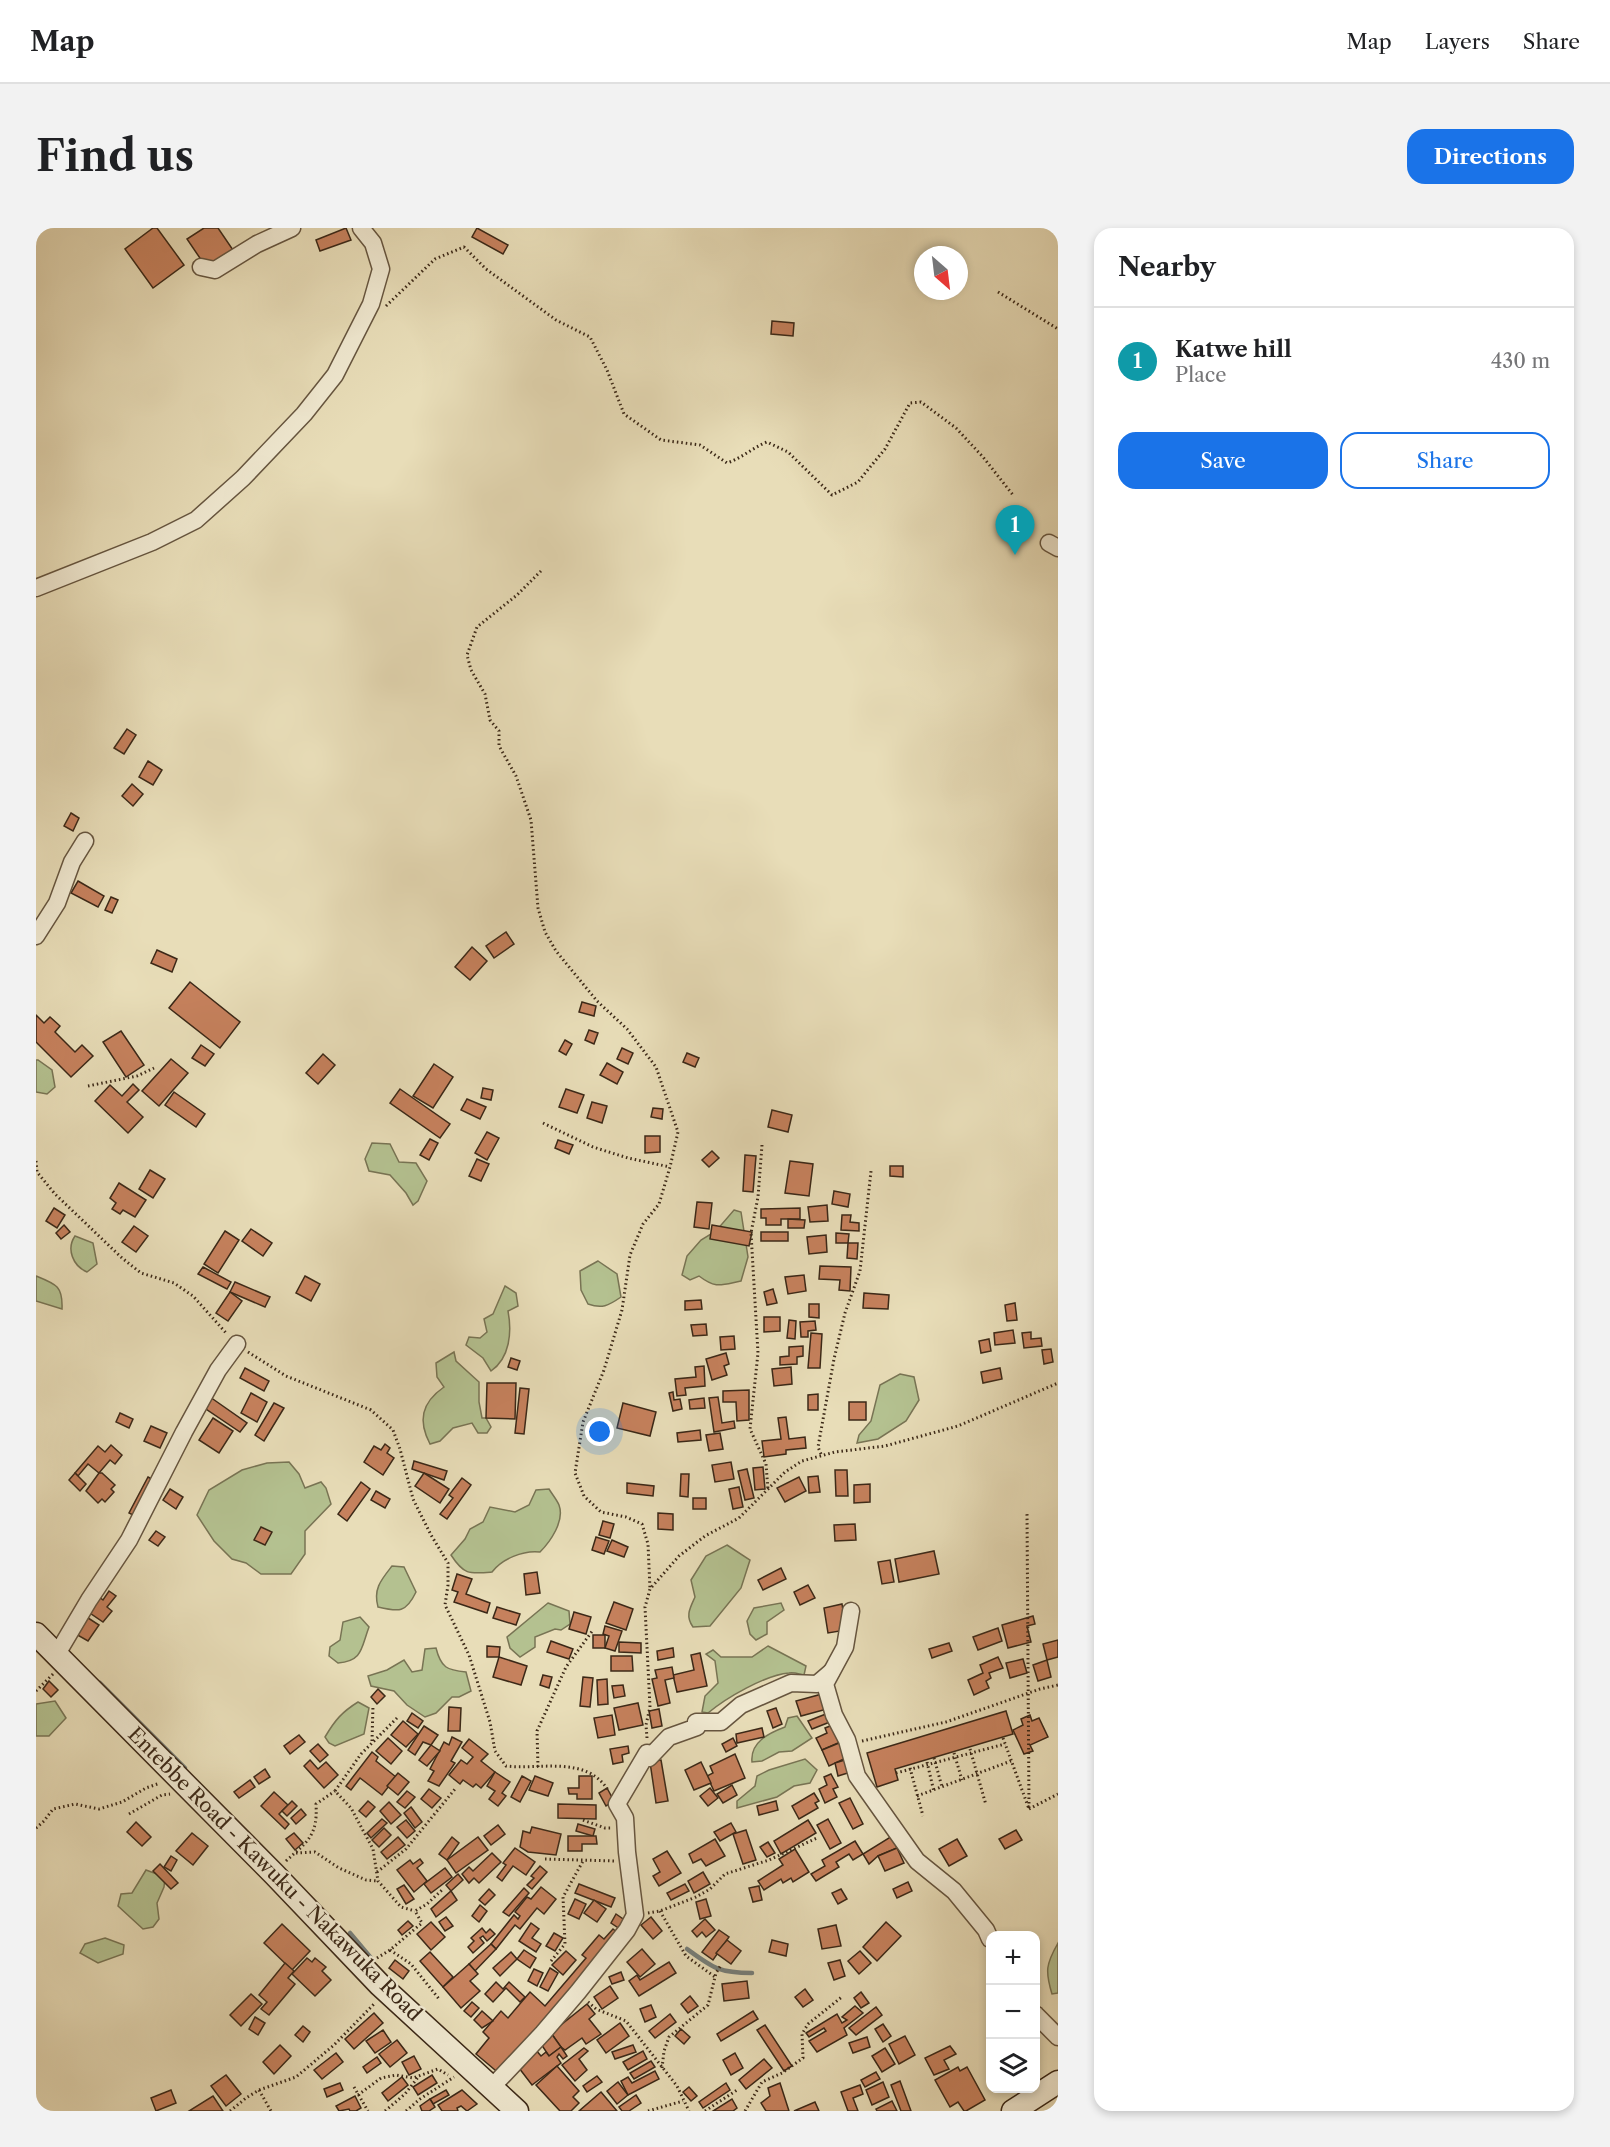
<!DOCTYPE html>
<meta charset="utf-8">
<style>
:root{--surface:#fff;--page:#f2f2f2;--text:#202124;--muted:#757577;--line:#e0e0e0;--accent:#1a73e8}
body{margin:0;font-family:"Libre Caslon Text",serif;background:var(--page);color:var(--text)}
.controls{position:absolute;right:18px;bottom:18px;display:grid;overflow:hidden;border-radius:12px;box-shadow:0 3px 9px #0003}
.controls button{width:54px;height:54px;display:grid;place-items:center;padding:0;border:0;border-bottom:2px solid var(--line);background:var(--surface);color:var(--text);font:30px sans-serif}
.compass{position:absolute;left:878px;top:18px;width:54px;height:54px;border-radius:50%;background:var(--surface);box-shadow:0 3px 9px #0003;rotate:152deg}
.you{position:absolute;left:564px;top:1204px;width:21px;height:21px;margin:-15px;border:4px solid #fff;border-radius:50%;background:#1a73e8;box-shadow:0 0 0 9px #1a73e833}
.badge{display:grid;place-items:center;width:39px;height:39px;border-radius:50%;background:var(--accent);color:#fff;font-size:20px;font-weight:700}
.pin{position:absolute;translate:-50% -50px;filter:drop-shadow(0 2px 3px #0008)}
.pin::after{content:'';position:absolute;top:32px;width:21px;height:18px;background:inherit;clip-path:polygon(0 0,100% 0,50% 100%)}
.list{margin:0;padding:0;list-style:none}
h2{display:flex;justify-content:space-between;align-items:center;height:78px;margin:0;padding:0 24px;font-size:26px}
h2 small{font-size:20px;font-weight:400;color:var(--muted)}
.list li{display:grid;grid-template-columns:39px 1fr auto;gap:18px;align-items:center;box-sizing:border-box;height:108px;padding:0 24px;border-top:2px solid var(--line)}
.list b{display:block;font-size:22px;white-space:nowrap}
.list p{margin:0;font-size:20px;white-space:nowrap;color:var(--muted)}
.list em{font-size:20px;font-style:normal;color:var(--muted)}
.actions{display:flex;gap:12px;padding:18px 24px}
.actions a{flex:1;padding:14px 0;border:2px solid var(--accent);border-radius:18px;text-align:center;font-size:21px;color:var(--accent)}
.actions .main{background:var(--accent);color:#fff}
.icon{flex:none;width:33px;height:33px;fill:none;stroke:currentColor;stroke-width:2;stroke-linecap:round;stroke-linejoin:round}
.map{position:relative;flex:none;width:1022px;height:1883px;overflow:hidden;border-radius:18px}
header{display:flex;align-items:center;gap:36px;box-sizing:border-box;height:84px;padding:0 30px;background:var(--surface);border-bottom:2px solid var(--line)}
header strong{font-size:28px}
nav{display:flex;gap:33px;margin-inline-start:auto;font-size:21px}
.intro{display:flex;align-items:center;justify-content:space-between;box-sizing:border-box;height:144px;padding:0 36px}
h1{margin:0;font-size:42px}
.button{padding:15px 27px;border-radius:18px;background:var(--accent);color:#fff;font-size:21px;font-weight:700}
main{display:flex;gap:36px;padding:0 36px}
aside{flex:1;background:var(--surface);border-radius:18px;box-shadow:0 3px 9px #0003}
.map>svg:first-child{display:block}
</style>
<header>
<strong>Map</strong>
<nav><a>Map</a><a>Layers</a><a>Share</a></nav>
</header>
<div class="intro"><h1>Find us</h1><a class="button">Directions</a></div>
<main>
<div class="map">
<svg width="1022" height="1883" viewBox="0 0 1022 1883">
<rect width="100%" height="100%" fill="#e8ddb8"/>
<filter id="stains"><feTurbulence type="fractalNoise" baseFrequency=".00333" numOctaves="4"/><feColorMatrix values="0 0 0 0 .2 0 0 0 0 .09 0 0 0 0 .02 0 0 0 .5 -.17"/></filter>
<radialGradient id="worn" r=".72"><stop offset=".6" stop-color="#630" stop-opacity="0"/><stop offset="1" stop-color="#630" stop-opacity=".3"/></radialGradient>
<!-- green -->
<g fill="#b4c190" stroke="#787454" stroke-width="1.5">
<polygon points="0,832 2,832 16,842 19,859 11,866 0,864"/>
<polygon points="336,915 354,916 363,934 380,935 391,953 382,973 377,977 370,965 354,947 333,943 329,931"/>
<path d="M 698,982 L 705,984 L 712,1029 L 705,1053 C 685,1057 680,1061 663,1048 L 654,1052 L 646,1047 L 651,1028 L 665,1012 L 680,1003 Z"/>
<path d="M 39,1008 L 57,1015 L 61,1036 L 51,1044 C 37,1038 30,1021 39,1008 Z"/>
<path d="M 562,1033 L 581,1046 L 585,1069 C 572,1078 566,1081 552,1076 L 545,1062 L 544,1043 Z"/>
<path d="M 0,1048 C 20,1056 27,1058 26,1081 L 0,1073 Z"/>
<path d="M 469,1058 L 480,1065 L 482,1078 L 472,1083 C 476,1104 474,1130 455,1143 L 447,1130 L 430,1117 L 433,1109 L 444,1110 L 451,1104 L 448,1091 L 457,1086 Z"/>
<path d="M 418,1124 L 420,1133 L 443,1154 L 443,1174 L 446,1190 L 450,1190 L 455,1199 L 451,1205 L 442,1205 L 436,1195 L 417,1200 L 404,1213 L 394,1216 C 382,1193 385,1175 408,1159 L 401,1149 L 400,1135 Z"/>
<polygon points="864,1146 878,1149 883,1172 870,1193 842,1211 821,1215 823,1207 835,1193 844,1157"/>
<polygon points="253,1234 263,1246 269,1260 285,1254 290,1260 295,1276 269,1303 269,1326 255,1346 225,1346 210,1335 196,1331 178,1313 161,1287 173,1262 206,1242 231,1235"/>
<path d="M 513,1261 C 516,1266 521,1272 523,1277 C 529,1293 514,1314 504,1324 C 487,1322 466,1331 456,1344 C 433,1346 428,1347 415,1327 L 429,1311 L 434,1301 L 447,1294 L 454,1279 L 479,1284 L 493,1277 L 500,1262 Z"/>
<path d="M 691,1317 L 714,1332 L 705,1360 L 674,1398 L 657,1399 C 649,1388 654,1380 659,1369 L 655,1352 L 670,1328 Z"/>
<path d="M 356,1338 L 368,1339 L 380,1364 C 370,1385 363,1384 342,1379 C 337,1361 345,1352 356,1338 Z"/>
<polygon points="512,1375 533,1383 534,1396 525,1402 519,1401 499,1409 499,1419 484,1429 474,1420 471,1409"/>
<polygon points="745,1375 748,1382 731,1394 731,1406 720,1412 714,1406 711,1393 718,1380"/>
<path d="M 324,1389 L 333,1399 C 325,1420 327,1433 302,1435 L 293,1428 L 294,1419 L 304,1412 L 307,1394 Z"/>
<path d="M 732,1418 L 770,1438 L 768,1447 C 763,1446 758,1444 753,1445 C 729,1447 690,1470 672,1485 L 666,1484 L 669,1468 L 682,1455 L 679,1433 L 670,1426 L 677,1422 L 685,1429 L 716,1429 Z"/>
<path d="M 400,1420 C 405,1440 411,1442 430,1444 L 435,1463 L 423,1469 L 416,1469 L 400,1485 L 389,1489 L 371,1477 L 358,1463 L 335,1458 L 332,1448 L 351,1442 L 368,1432 L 376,1444 L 386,1442 L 389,1421 Z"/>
<polygon points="19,1473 30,1490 13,1508 0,1508 0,1476"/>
<path d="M 322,1474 L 333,1480 L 328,1506 L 299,1518 L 293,1515 L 289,1509 C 299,1492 306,1484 322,1474 Z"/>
<path d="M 761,1488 L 776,1510 L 756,1523 L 743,1524 L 726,1533 L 716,1534 C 714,1514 733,1505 749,1499 L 752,1490 Z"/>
<polygon points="769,1531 781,1542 774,1555 758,1558 741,1569 701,1580 701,1573 719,1558 721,1548 733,1542"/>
<polygon points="110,1642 129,1649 128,1659 121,1675 123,1691 117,1699 107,1701 82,1678 85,1666 96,1665"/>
<polygon points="69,1710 88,1717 87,1726 62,1735 44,1725 49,1716"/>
<path d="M 1022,1715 L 1022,1765 L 1016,1766 C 1009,1743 1010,1736 1022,1715 Z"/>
</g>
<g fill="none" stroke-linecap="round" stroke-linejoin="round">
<!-- stream -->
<g stroke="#767e79" stroke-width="4.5">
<polyline points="64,1455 149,1540"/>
<polyline points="314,1705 335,1730"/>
<path d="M 651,1721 C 677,1740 683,1745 716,1745"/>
</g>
</g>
<!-- building -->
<g fill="#c6815d" stroke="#3b2817" stroke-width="1.5">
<polygon points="117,0 121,0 148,37 117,60 89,21"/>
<polygon points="168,0 182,0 197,22 170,39 151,11"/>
<polygon points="310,0 315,12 284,23 280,12"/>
<polygon points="441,0 472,17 467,26 436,9"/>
<polygon points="736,93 758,95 757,108 735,106"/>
<polygon points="91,501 100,507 88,526 78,520"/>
<polygon points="112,533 126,542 117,557 103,549"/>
<polygon points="96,556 107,566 97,578 86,568"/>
<polygon points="35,585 43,590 37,603 28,598"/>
<polygon points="42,653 68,668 62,679 35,665"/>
<polygon points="75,669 82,672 76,685 69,682"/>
<polygon points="470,704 478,716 458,730 450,718"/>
<polygon points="436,719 451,733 434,752 419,739"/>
<polygon points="121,722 141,731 136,744 115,735"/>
<polygon points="154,754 204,794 184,820 133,780"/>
<polygon points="546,774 560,778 558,788 543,784"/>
<polygon points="0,787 8,795 14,789 24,798 19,804 39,824 46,817 57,828 35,849 0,814"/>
<polygon points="553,802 562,805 558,816 549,812"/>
<polygon points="85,803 108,837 90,849 67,814"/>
<polygon points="529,812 536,816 530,827 523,823"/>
<polygon points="165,817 178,826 169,838 156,830"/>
<polygon points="586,820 597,825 592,836 581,831"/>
<polygon points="651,825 663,830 659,839 647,834"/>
<polygon points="287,826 299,837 282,856 270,845"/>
<polygon points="135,831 152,845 123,878 106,863"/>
<polygon points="571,835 587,844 581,856 564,847"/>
<polygon points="398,836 417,849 397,880 377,868"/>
<polygon points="97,856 103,862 91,874 107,889 92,905 59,873 74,857 86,868"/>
<polygon points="447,860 457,862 455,872 445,870"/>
<polygon points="364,861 414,896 404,910 354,875"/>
<polygon points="530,861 548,867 541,885 523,879"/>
<polygon points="138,864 169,886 160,899 129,877"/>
<polygon points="431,871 450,879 444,891 425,882"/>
<polygon points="556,874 571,878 566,895 551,890"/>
<polygon points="617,880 627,881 626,891 615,889"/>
<polygon points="736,882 756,887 752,904 732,899"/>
<polygon points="451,904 463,910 451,932 439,925"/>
<polygon points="609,908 624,908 624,924 609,925"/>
<polygon points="394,911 402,915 393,932 384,927"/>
<polygon points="522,912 537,917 533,926 519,920"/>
<polygon points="676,923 683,930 673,939 666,932"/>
<polygon points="709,927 720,928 717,964 707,963"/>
<polygon points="441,931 453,936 445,953 433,948"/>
<polygon points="754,933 777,936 773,968 749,965"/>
<polygon points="854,938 867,938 867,949 854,948"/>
<polygon points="114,942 129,951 117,970 103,961"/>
<polygon points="83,955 110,972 99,989 87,982 84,986 76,981 80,975 74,970"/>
<polygon points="798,963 814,966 812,979 796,976"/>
<polygon points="661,974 676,975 673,1001 658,999"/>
<polygon points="791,977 792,993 774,994 772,979"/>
<polygon points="18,980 29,987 21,1000 10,993"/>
<polygon points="764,980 764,991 745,991 745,997 730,997 730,990 725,990 725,981"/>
<polygon points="806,987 815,987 814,994 823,995 823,1003 805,1002"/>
<polygon points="752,991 769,992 768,1000 752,1000"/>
<polygon points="28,997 34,1004 25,1011 20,1005"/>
<polygon points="676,997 716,1004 713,1018 674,1011"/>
<polygon points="98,998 112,1008 100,1024 86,1014"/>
<polygon points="215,1001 236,1015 227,1028 206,1013"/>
<polygon points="189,1003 203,1012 182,1045 168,1036"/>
<rect x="725" y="1004" width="27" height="9"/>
<polygon points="800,1005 813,1006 812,1015 800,1015"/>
<polygon points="790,1007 791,1024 773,1026 771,1009"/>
<polygon points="812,1015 822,1015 821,1031 811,1030"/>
<polygon points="784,1038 815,1039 814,1063 803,1062 804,1052 783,1051"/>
<polygon points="167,1039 195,1054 191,1061 162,1046"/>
<polygon points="768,1047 770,1063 752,1066 749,1049"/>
<polygon points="269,1048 284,1056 275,1073 260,1065"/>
<polygon points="199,1054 234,1069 229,1079 194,1064"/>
<polygon points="737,1061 741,1075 731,1077 728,1064"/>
<polygon points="194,1064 206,1073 192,1093 180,1085"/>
<polygon points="828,1065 853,1067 852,1081 827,1080"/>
<polygon points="665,1072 666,1081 649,1082 649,1073"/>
<polygon points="979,1075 981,1092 971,1093 969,1077"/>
<polygon points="773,1076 783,1076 783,1090 773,1089"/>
<polygon points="728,1089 744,1089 744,1103 728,1104"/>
<polygon points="753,1092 760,1093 759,1111 751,1110"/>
<polygon points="779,1093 780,1102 772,1103 772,1109 765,1109 764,1094"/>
<polygon points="670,1096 671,1107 657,1108 655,1097"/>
<polygon points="977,1102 979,1115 959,1117 958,1105"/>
<polygon points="995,1104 995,1111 1005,1110 1006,1118 988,1120 986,1105"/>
<polygon points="775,1105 786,1106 784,1140 772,1140"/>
<polygon points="698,1108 699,1121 685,1122 684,1109"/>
<polygon points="953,1111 955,1123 945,1125 943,1113"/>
<polygon points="767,1118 767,1128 761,1129 761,1136 744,1137 744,1129 753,1128 753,1119"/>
<polygon points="1015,1121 1017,1134 1008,1136 1006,1122"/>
<polygon points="690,1125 693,1136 688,1138 691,1147 676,1152 670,1131"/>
<polygon points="475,1130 484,1133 481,1142 472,1139"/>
<polygon points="668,1138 669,1158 649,1160 650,1167 641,1168 639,1151 660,1149 659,1139"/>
<polygon points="755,1139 756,1156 738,1158 736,1141"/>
<polygon points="209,1140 233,1153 228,1163 204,1150"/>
<polygon points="964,1140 966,1151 947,1155 945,1144"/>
<polygon points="451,1155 480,1155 479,1191 450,1190"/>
<polygon points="484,1160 493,1161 488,1206 479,1205"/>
<polygon points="713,1162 713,1192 701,1193 700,1174 687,1174 687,1163"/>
<polygon points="637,1164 638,1172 644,1171 646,1181 637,1183 633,1165"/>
<polygon points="215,1165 231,1174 221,1194 205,1185"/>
<polygon points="782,1166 782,1182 772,1182 772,1167"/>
<polygon points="174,1169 211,1195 204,1204 167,1179"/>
<polygon points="682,1169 686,1195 698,1193 699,1200 678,1204 673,1170"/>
<polygon points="668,1170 669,1180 654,1181 653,1172"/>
<rect x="813" y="1174" width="17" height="18"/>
<polygon points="238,1175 248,1180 228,1213 219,1207"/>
<polygon points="587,1175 620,1184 614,1208 581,1200"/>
<polygon points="84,1185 97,1191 93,1200 80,1194"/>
<polygon points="750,1189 753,1211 769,1209 770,1220 750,1222 750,1226 728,1229 726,1213 745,1211 742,1190"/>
<polygon points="177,1190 197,1203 183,1225 163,1212"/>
<polygon points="115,1198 131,1205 124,1220 108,1213"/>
<polygon points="664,1202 665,1212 642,1214 641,1205"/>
<polygon points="684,1205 687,1221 673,1223 670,1207"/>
<polygon points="349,1216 354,1220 351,1225 358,1230 347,1247 328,1234 338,1218 345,1222"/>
<polygon points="75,1217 86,1227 79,1236 74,1232 63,1245 52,1236 42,1248 39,1245 62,1218 69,1224"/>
<polygon points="378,1233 411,1243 408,1252 376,1241"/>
<polygon points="695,1234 698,1251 679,1254 676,1237"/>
<polygon points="727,1239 729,1261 719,1262 717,1240"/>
<polygon points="711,1241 718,1270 709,1272 702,1243"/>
<polygon points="799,1242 811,1242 812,1268 800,1268"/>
<polygon points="39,1245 50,1256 44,1263 33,1252"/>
<polygon points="63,1245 66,1245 79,1257 75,1261 78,1264 69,1274 66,1271 62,1275 50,1263"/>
<polygon points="388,1245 413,1261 404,1275 379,1258"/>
<polygon points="645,1246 653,1246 652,1269 644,1268"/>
<polygon points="782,1248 784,1264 773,1265 772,1249"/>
<polygon points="112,1249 119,1253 99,1288 93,1285"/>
<polygon points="763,1249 770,1263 749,1274 741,1260"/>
<polygon points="426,1250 435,1257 411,1291 404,1286 417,1270 413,1267"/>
<polygon points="325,1254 334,1261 311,1293 302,1286"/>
<polygon points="591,1255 618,1258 617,1268 591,1265"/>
<polygon points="834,1256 834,1274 818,1275 818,1257"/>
<polygon points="703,1259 707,1279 697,1281 693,1261"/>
<polygon points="134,1261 147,1269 140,1281 127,1272"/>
<polygon points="340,1263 354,1271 349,1280 335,1272"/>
<rect x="657" y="1270" width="13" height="11"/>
<polygon points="622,1285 637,1286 637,1302 622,1301"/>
<polygon points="567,1293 578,1296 574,1310 563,1307"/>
<polygon points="819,1296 820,1312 799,1313 798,1297"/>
<polygon points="225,1299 236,1304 229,1317 218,1312"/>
<polygon points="120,1303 129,1309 122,1318 113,1312"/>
<polygon points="560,1309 573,1313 568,1326 556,1322"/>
<polygon points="576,1312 592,1319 588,1329 571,1323"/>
<polygon points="898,1323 903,1346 863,1354 859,1331"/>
<polygon points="854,1332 858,1354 846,1356 842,1334"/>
<polygon points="745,1340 750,1351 727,1362 722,1352"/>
<polygon points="501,1344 504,1365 490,1367 488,1346"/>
<polygon points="421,1346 436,1351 430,1366 454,1375 451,1385 418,1374 422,1364 416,1362"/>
<polygon points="772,1357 779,1370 764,1377 758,1364"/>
<polygon points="73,1363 80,1368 71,1379 76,1383 67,1394 51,1383 62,1368 67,1372"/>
<polygon points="578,1374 597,1381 590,1402 570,1395"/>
<polygon points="806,1376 810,1402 792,1405 788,1380"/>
<polygon points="461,1379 484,1386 480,1397 457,1390"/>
<polygon points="538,1384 555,1389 550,1406 533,1401"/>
<polygon points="49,1388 63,1397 52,1413 38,1405"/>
<polygon points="997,1388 999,1396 991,1398 995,1414 972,1420 966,1397"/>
<polygon points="569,1398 586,1403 579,1423 569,1420 573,1408 567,1406"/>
<polygon points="962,1400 966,1413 942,1422 937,1409"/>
<rect x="557" y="1407" width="12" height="13"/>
<polygon points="1022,1412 1022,1429 1011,1432 1007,1416"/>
<polygon points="515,1413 537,1421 533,1431 511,1424"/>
<polygon points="583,1414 605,1415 605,1425 583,1424"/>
<polygon points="913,1415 916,1423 896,1430 893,1421"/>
<polygon points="451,1418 464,1419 463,1429 451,1429"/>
<polygon points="637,1420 638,1429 622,1432 621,1423"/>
<polygon points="664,1425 671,1458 641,1464 637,1447 658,1442 655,1427"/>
<polygon points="575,1428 596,1428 597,1443 575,1443"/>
<polygon points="463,1429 491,1438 485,1457 457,1449"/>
<polygon points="962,1429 967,1440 953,1445 955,1450 950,1453 953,1460 938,1467 932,1452 947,1445 944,1437"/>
<polygon points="987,1431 991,1445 974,1450 970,1435"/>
<polygon points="1011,1432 1015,1449 1002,1453 997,1437"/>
<polygon points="636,1439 638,1450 629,1452 634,1475 622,1478 616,1451 621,1450 619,1442"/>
<polygon points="507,1447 516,1449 513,1460 504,1457"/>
<polygon points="547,1449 557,1450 554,1479 544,1478"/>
<polygon points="571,1451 572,1476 562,1477 561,1452"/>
<polygon points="13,1453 22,1462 15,1469 7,1461"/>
<polygon points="587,1457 589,1468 578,1470 576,1458"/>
<polygon points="342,1461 349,1468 341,1476 335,1469"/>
<polygon points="786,1466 791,1481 765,1488 760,1473"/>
<polygon points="602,1475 607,1497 583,1502 578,1480"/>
<polygon points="413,1479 425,1480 424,1503 412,1503"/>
<polygon points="740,1480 746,1496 737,1500 731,1483"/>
<polygon points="623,1481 626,1498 616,1500 613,1483"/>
<polygon points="970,1483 977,1506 859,1541 862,1552 841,1559 831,1525"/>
<polygon points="795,1484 799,1492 776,1501 772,1493"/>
<polygon points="376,1485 387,1493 382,1500 371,1493"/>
<polygon points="576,1487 579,1507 562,1510 558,1490"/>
<polygon points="994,1487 996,1493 1003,1490 1012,1509 994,1517 997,1523 988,1526 977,1502 987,1497 985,1491"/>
<polygon points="367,1493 382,1506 370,1519 355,1507"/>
<polygon points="802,1495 809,1512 786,1522 780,1510 791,1505 789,1500"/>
<polygon points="388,1498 402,1507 395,1517 387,1514 379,1527 372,1522"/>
<polygon points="726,1500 728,1509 701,1515 700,1506"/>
<polygon points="263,1507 269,1514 254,1526 248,1518"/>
<polygon points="416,1509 426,1514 415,1533 419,1535 403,1558 392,1553 398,1543 394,1541 408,1514 413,1517"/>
<polygon points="352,1510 366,1523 355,1536 340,1523"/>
<polygon points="697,1510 701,1518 690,1524 686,1516"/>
<polygon points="433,1511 452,1526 445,1533 459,1544 445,1560 440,1556 437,1559 427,1552 424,1556 413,1547 425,1532 431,1536 437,1529 426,1520"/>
<polygon points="803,1515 810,1530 793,1538 786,1522"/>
<polygon points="282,1516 292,1527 284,1534 274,1523"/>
<polygon points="395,1517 404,1523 391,1538 383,1532"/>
<polygon points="592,1518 593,1525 586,1527 587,1534 577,1536 574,1521"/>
<polygon points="336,1524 342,1529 340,1533 360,1549 346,1567 324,1550 315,1562 310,1558"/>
<polygon points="699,1526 709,1550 678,1563 671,1548 677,1545 674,1538"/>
<polygon points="812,1531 815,1544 802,1548 799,1535"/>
<polygon points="274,1532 282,1541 290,1534 302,1547 288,1560 268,1538"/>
<polygon points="625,1532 632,1573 620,1575 614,1534"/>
<polygon points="665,1534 675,1555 658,1562 649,1542"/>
<polygon points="229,1541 234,1549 223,1556 218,1549"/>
<polygon points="459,1544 474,1554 466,1565 470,1568 462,1578 453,1571 459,1563 451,1558"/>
<polygon points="362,1545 373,1554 362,1567 351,1558"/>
<polygon points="795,1546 802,1559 797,1561 801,1569 789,1575 783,1561 791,1557 788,1549"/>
<polygon points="486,1548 495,1553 484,1574 475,1569"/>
<polygon points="499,1548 517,1555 512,1568 493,1562"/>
<polygon points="543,1548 556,1548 556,1571 541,1571 541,1566 533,1566 532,1560 543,1560"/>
<polygon points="214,1552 219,1559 203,1570 198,1564"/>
<polygon points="696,1557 701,1567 687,1575 681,1566"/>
<polygon points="571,1560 578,1573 570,1578 563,1565"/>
<polygon points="674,1560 682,1570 672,1578 664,1568"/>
<polygon points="393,1561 405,1570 396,1580 385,1571"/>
<polygon points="371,1563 379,1569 369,1580 361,1574"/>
<polygon points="238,1564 252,1577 243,1586 253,1596 249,1601 225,1578"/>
<polygon points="778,1565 783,1573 779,1575 782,1580 763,1591 756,1578"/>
<polygon points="814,1570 827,1596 817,1601 803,1575"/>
<polygon points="256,1573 261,1578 251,1588 246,1583"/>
<polygon points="332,1573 339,1579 330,1589 323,1583"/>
<polygon points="740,1573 742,1582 723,1587 721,1578"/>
<polygon points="353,1574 365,1587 355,1596 344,1583"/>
<polygon points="522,1576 560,1577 560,1591 522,1590"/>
<polygon points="375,1579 386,1594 379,1600 368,1585"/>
<polygon points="265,1581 270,1587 260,1596 255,1590"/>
<polygon points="346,1591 351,1595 335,1610 331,1605"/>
<polygon points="792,1591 805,1615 794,1621 781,1597"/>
<polygon points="370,1592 379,1603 371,1610 361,1599"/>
<polygon points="772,1592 780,1605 745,1626 738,1613"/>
<polygon points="100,1594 115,1609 106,1618 91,1604"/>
<polygon points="695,1595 700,1604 684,1613 678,1604"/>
<polygon points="542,1596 559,1601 557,1608 540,1603"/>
<polygon points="462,1597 469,1606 455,1617 448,1608"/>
<polygon points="496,1599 525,1606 520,1627 492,1624 484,1619 487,1603 494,1605"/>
<polygon points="348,1600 355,1607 343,1619 336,1612"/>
<polygon points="710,1602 720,1632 707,1636 697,1606"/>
<polygon points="980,1602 986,1612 969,1621 963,1611"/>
<polygon points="156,1605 172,1618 157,1637 140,1623"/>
<polygon points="258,1605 267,1615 259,1622 250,1611"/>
<polygon points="532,1608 560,1608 561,1616 546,1616 546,1623 532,1623"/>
<polygon points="856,1608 861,1620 842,1628 833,1636 827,1626"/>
<polygon points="362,1609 369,1617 351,1631 345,1624"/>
<polygon points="416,1609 423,1615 411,1632 403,1626"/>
<polygon points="442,1609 452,1622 420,1645 411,1632"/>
<polygon points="679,1611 689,1628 670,1638 665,1631 657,1635 653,1626"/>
<polygon points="921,1611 931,1628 913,1638 903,1621"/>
<polygon points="819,1613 827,1626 817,1632 813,1626 800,1634 803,1639 780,1653 775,1646 789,1638 786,1632"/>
<polygon points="732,1614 739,1625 731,1629 724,1619"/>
<polygon points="479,1620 499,1634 490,1647 477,1638 466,1653 461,1649 470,1637 467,1635"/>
<polygon points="861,1620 868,1635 849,1643 842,1628"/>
<polygon points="759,1621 773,1644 757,1654 755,1650 747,1655 745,1651 728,1662 722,1653 747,1637 743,1631"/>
<polygon points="631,1623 645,1645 623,1658 617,1648 624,1644 617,1631"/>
<polygon points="456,1625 465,1634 443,1655 438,1650 433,1655 426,1646 433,1639 437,1643"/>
<polygon points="135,1628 141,1632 135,1643 128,1639"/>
<polygon points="384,1631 387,1635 381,1640 391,1653 378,1664 361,1642 374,1632 377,1636"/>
<polygon points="124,1636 142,1655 135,1661 117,1643"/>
<polygon points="504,1638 511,1644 496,1661 491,1657 498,1650 495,1648"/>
<polygon points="409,1640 416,1649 395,1665 388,1656"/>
<polygon points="667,1644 674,1656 658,1665 652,1653"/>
<polygon points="422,1646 427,1652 415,1663 410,1657"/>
<polygon points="872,1654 876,1663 861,1670 857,1661"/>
<polygon points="543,1656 579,1670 575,1679 539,1665"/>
<polygon points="649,1656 653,1663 635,1672 631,1665"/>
<polygon points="368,1657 378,1671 370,1676 361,1661"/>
<polygon points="723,1658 726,1672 717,1674 713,1660"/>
<polygon points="505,1659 520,1671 508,1686 501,1680 484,1701 479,1697 460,1721 455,1716 478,1687 482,1691 484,1688 479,1684 491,1669 495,1671"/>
<polygon points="488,1660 493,1665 473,1688 467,1684"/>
<polygon points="453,1661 459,1667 449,1677 443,1672"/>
<polygon points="805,1661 811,1671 802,1676 796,1665"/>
<polygon points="415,1663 421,1672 400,1689 395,1681"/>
<polygon points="539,1671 550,1676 543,1691 532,1686"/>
<polygon points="670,1671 675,1688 664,1691 660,1674"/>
<polygon points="558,1672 570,1681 561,1694 548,1685"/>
<polygon points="444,1677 451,1683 443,1694 436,1688"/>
<polygon points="580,1686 590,1693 584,1701 575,1695"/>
<polygon points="410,1689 417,1698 409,1703 403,1694"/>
<polygon points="615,1689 626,1703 617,1711 605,1697"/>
<polygon points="669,1691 679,1702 670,1709 666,1704 661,1709 656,1703"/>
<polygon points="372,1693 377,1698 366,1707 362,1702"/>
<polygon points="395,1694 409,1709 395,1722 381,1706"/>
<polygon points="850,1694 865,1708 841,1733 827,1719"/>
<polygon points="495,1695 503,1701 496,1710 505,1716 500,1724 483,1713"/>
<polygon points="246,1696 274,1723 256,1742 228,1715"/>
<polygon points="800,1697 805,1718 786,1721 782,1701"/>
<polygon points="446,1700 450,1705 454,1701 459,1706 451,1713 447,1708 444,1710 448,1715 437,1725 432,1719 438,1713 435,1710"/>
<polygon points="577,1701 583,1706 465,1847 440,1826 453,1810 447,1804 465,1783 472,1790 494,1764 509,1778 550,1730 546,1727 563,1707 568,1711"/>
<polygon points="683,1702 693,1709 677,1732 666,1724"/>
<polygon points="518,1705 527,1710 519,1723 510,1718"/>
<polygon points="691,1712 705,1723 695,1736 680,1725"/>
<polygon points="736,1712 752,1716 750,1728 733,1724"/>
<polygon points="455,1716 460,1721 439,1743 433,1736"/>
<polygon points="606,1721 619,1736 604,1749 591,1734"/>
<polygon points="488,1722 500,1730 494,1740 481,1731"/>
<polygon points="530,1723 540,1732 527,1747 516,1737"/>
<polygon points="824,1723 835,1735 823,1746 812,1733"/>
<polygon points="394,1724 417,1749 407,1759 384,1733"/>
<polygon points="475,1724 481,1731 464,1748 457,1740"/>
<polygon points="271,1730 276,1734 279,1730 290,1739 286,1743 295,1752 279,1768 256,1746"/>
<polygon points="359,1732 373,1743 367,1751 353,1740"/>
<polygon points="804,1732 809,1748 798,1752 792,1735"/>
<polygon points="633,1734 640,1745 603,1768 593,1753 601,1747 604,1752"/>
<polygon points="249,1735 258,1743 252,1750 259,1756 233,1787 225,1781 231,1774 223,1767"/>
<polygon points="433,1736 442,1746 434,1753 444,1763 425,1780 407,1759"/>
<polygon points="514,1740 522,1745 512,1763 504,1759"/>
<polygon points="498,1741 507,1745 501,1758 492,1753"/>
<polygon points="585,1744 588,1752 576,1756 573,1749"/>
<polygon points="711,1753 713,1770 688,1773 686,1756"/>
<polygon points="460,1754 467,1761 473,1754 489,1769 484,1774 470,1760 457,1774 449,1766"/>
<polygon points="574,1758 582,1770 566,1781 558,1769"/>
<polygon points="769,1761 777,1772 767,1779 759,1769"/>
<polygon points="825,1764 833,1775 825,1780 818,1770"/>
<polygon points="215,1766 226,1776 205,1798 194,1787"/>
<polygon points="654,1768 662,1778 652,1785 645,1776"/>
<polygon points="436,1774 443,1780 435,1789 428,1783"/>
<polygon points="551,1776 559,1786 553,1791 565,1806 550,1816 546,1810 529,1822 525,1819 515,1805"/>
<polygon points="615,1777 620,1789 609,1794 604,1781"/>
<polygon points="819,1778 827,1785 808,1800 811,1807 781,1824 773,1813 790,1803 788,1800 773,1809 770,1805 801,1786 806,1795 811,1792 806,1789"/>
<polygon points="840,1779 846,1787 820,1807 813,1800"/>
<polygon points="446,1783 457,1793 446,1800 438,1792"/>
<polygon points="717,1783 722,1791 685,1813 681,1806"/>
<polygon points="338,1785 347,1795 318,1821 309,1811"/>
<polygon points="634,1786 640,1794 619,1810 613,1803"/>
<polygon points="219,1789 229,1795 222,1807 213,1801"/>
<polygon points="584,1795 593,1808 570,1825 561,1812"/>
<polygon points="847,1796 855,1808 847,1814 839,1801"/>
<polygon points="729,1797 756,1838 748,1843 721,1802"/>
<polygon points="267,1798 274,1804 267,1814 259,1807"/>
<polygon points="645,1801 654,1809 648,1816 639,1808"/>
<polygon points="347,1802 355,1814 339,1825 330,1813"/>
<polygon points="515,1805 525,1819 513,1828 503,1813"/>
<polygon points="869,1808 879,1827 863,1836 853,1816"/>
<polygon points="831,1809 834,1819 817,1825 813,1815"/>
<polygon points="361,1812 371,1825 354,1839 343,1826"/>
<polygon points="244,1817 255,1828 238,1846 227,1834"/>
<polygon points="597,1817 600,1824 579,1831 576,1824"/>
<polygon points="914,1818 920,1826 908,1832 913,1841 898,1847 889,1830"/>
<polygon points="525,1819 531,1828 527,1831 523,1826 521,1829 525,1835 496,1857 483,1840 499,1821 505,1828 510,1824 513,1828"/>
<polygon points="548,1820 552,1823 543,1831 551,1842 539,1853 526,1837"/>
<polygon points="849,1820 859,1836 846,1844 836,1828"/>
<polygon points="607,1823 611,1831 592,1842 587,1834"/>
<polygon points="300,1825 307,1834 286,1851 278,1842"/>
<polygon points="699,1825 707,1840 695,1847 687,1832"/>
<polygon points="378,1828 385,1841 373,1847 366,1834"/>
<polygon points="341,1829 345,1835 331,1845 327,1839"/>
<polygon points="728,1831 736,1840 710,1861 703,1852"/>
<polygon points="615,1833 619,1839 598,1851 594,1845"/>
<polygon points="521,1838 543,1863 537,1869 543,1875 535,1883 524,1883 500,1857"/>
<polygon points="922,1839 924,1843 931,1839 949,1872 930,1883 928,1883 922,1874 914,1879 899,1852"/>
<polygon points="619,1843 623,1851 592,1867 585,1853 592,1849 596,1855"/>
<polygon points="840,1844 844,1851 829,1859 825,1852"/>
<polygon points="190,1847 205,1866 190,1878 175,1858"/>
<polygon points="396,1847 401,1855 382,1867 377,1859"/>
<polygon points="561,1848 566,1854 551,1864 547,1858"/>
<polygon points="366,1849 372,1857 352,1873 346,1865"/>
<polygon points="864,1853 875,1883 865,1883 855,1857"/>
<polygon points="582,1854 592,1867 581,1876 571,1863"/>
<polygon points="847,1854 853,1869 836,1877 830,1862"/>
<polygon points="304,1855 307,1862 291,1869 288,1861"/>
<polygon points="690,1855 694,1862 667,1880 663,1874"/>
<polygon points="744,1855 753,1883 730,1883 725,1875 734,1868 732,1860"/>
<polygon points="824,1857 827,1866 817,1870 822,1883 812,1883 805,1864"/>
<polygon points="653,1859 661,1868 655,1873 647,1864"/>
<polygon points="135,1862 140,1875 120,1883 115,1870"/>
<polygon points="410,1862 413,1867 397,1876 394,1871"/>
<polygon points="426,1862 441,1876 431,1883 425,1878 421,1880 422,1883 406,1883 402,1877"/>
<polygon points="565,1864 581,1883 543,1883"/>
<polygon points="600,1867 605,1875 593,1883 586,1883 583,1879"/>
<polygon points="177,1868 187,1883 153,1883"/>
<polygon points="319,1868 325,1880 320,1883 314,1883 313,1881 303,1883 300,1878"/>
<polygon points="394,1871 399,1879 393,1883 386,1883 384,1878"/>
<polygon points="696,1871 701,1880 697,1883 677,1883"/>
<polygon points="856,1873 861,1883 841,1883 840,1881"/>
<polygon points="779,1874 783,1883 758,1883"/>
</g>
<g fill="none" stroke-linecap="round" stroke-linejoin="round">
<defs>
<g id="minor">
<polyline points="165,39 179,42 221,16 256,0"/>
<polyline points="1013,315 1022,320"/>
<polyline points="0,360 116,314 160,292 207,250 268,186 299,147 335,76 345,41 337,15 325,0"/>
<polyline points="0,708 21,675 36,634 49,613"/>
<polyline points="815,1383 809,1419 789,1456 798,1487 811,1512 821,1548 881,1633 918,1663 950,1702 954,1711"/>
<polyline points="21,1426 53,1372 93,1312 148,1204 182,1142 201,1116"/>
<polyline points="999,1786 1022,1809"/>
<polyline points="456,1859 507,1805 542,1764 591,1702 599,1687 591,1624 589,1590 581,1576 611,1525 613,1530 633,1509 661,1499 660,1494 685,1494 705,1477 755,1455 781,1456 795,1444"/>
</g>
<g id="secondary">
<polyline points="0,1406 238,1646 344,1757 481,1883"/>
<polyline points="977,1883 1022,1854"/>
</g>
</defs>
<!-- minor casing -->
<use href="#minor" stroke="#66553f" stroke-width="19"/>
<!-- secondary casing -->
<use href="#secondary" stroke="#3b2817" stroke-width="25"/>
<!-- path -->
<g stroke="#3b2817" stroke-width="3" stroke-dasharray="1.5 3" stroke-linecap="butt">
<polyline points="962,64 1022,101"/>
<path d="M 350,78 L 399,31 L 428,19 L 450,41 L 520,92 L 554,109 L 571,142 L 588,186 L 625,212 L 664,217 L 691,235 C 706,230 716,220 731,214 L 752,224 L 796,267 L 822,254 L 830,244 L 849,221 L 874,175 L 885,174 L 920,200 L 947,229 L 977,267"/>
<polyline points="505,343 481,367 441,399 431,427 435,442 449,466 454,492 463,503 463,518 480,548 495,592 502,680 509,704 520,723 561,773 591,801 620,839 642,904 634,939 623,976 607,996 594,1027 586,1082 568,1142 547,1194 539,1245 548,1268 565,1284 590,1289 606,1296 612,1316 614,1361"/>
<polyline points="52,858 101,848 118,840"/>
<polyline points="507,895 557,919 592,930 634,939"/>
<polyline points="726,917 722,969 715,1005 722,1125 714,1201 730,1236 732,1262"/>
<polyline points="0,933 1,944 19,966 86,1030 105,1045 138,1055 157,1068 191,1106"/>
<path d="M 212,1124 L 250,1148 L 335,1182 L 357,1202 L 364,1221 L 377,1271 L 395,1307 L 412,1335 L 412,1357 L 409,1377 L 433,1427 L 454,1494 L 459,1523 L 470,1538 C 504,1542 550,1527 572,1562"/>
<polyline points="785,1226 782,1219 798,1131 809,1085 824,1043 835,943"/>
<polyline points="0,1463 17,1446"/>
<polyline points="361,1490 325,1526 299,1563 315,1580 337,1621 342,1653 365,1679 379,1683"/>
<polyline points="611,1510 610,1497 614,1479 609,1379 614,1361 643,1328 669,1308 703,1290 749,1244 766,1233 799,1224 849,1218 922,1198 1022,1155"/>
<polyline points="967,1510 993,1581 991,1285"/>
<polyline points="336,1513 337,1477"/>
<polyline points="826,1513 910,1494 1004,1461 1022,1457"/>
<polyline points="934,1521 950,1577"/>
<polyline points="918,1525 926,1552"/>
<polyline points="898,1530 906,1559"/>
<polyline points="891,1534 898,1564"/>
<polyline points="502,1539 501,1503 530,1439 557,1402"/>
<polyline points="874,1540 887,1588"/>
<polyline points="860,1545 969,1516"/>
<polyline points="881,1568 975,1533"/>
<polyline points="993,1581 1022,1566"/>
<polyline points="93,1586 126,1567 134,1566"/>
<polyline points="547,1592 569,1600 576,1600"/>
<polyline points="0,1600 8,1593 17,1581 39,1576 63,1581 86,1574 110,1560 124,1555"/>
<polyline points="260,1625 279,1624 303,1640 330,1652 342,1653"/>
<polyline points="509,1631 578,1633"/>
<path d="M 250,1633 C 271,1614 282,1608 280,1576 L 299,1563"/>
<polyline points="341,1644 370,1621 419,1561"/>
<polyline points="624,1683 650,1728 679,1749"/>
<polyline points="612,1685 624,1683 660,1669 674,1661 689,1646 733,1632 781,1610"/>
<polyline points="354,1722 375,1736 403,1771"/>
<polyline points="341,1730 354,1722 386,1695 379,1683 391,1676 407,1661"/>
<polyline points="515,1733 529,1716 527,1669 547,1633"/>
<polyline points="552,1774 560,1781 590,1793 641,1858 653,1883"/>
<polyline points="626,1840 628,1823 633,1809 672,1777 680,1745 685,1737"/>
<polyline points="318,1859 332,1883"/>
<polyline points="223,1862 235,1883"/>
<polyline points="322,1867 345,1850 360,1847 377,1850 402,1841 412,1847"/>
<polyline points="194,1883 210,1870 223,1862 260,1849 298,1817 338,1776"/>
<polyline points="349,1883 369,1866 383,1848"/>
<polyline points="370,1883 384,1871 418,1849"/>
<polyline points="612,1883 647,1873"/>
<polyline points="669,1883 701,1862"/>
<polyline points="709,1883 726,1854 746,1845 767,1830 766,1806 772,1796 807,1768"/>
</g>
<!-- minor -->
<use href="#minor" stroke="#f0e9d1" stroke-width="16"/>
<!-- secondary -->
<use href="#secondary" stroke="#f0e9d1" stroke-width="22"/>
</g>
<g text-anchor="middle" stroke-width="4.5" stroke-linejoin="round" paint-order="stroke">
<!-- street labels -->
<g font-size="20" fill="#3b2817" stroke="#f0e9d1">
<text transform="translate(239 1646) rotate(45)" y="7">Entebbe Road - Kawuku - Nakawuka Road</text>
</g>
</g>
<rect width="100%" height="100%" filter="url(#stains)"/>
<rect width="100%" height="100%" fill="url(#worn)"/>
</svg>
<div class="controls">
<button>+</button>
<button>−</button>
<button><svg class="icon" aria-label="layers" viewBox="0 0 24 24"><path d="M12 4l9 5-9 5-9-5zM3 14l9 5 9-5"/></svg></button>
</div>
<svg class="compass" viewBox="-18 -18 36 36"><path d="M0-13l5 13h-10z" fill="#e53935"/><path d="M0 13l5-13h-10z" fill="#757577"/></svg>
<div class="you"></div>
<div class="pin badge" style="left:979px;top:327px;background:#0f9aa8">1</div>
</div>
<aside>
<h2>Nearby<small></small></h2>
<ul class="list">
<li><span class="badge" style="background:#0f9aa8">1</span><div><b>Katwe hill</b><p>Place</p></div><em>430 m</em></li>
</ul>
<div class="actions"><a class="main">Save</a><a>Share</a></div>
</aside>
</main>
